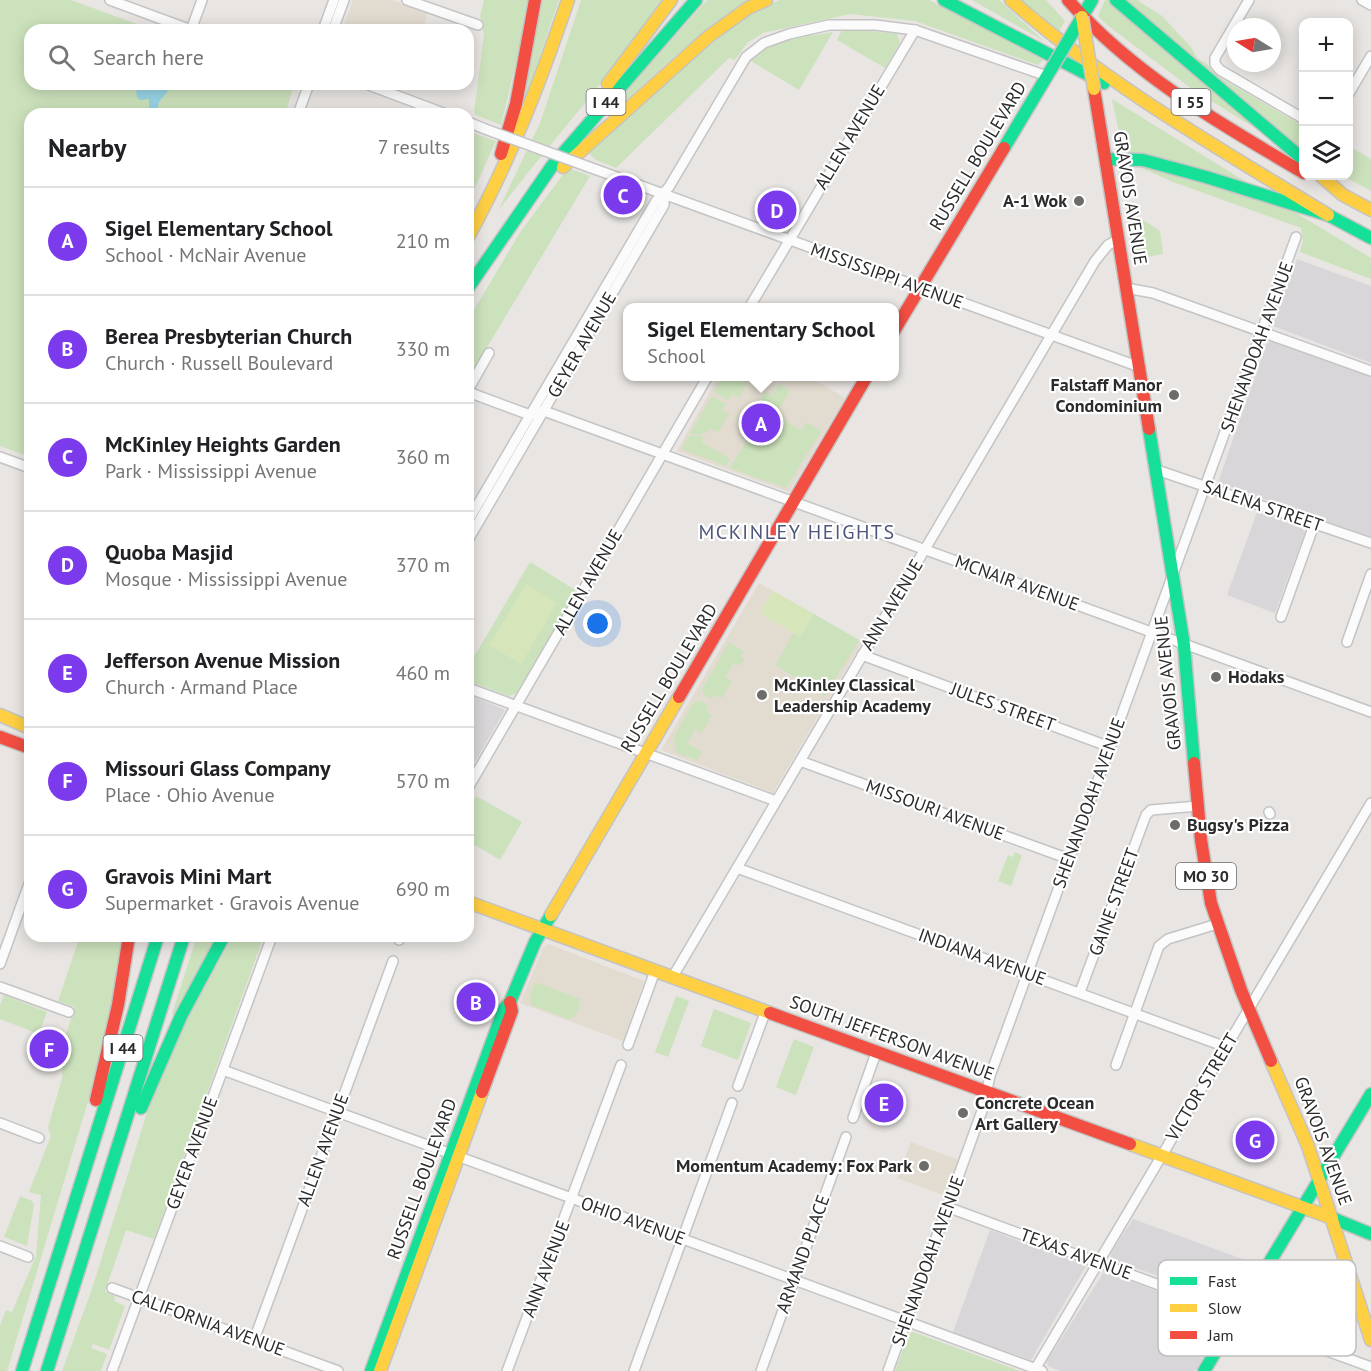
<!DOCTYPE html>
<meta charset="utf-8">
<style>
:root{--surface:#fff;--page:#f6f6f6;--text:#202124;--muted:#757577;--line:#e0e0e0;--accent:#7c3aed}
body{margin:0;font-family:"PT Sans",sans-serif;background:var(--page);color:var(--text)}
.controls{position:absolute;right:18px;top:18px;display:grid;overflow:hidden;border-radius:12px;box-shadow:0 3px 15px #0003}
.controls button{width:54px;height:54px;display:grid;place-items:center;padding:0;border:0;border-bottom:2px solid var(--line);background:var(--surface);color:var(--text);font:30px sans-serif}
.compass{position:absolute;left:1227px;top:18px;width:54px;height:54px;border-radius:50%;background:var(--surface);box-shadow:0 3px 15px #0003;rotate:281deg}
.you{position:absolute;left:598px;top:624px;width:21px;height:21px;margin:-15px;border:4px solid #fff;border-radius:50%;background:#1a73e8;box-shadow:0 0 0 9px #1a73e833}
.badge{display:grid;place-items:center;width:39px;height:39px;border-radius:50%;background:var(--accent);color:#fff;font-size:20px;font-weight:700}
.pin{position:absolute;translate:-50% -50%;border:3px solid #fff;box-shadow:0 2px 6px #0006}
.popup{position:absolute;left:623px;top:303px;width:276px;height:78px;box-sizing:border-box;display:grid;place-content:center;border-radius:12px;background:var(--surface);filter:drop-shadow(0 2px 4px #0005);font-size:20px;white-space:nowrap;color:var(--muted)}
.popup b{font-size:22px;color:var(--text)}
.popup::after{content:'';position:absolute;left:50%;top:100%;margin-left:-12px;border:12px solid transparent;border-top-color:var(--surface)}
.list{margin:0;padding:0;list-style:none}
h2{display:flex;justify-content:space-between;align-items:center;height:78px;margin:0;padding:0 24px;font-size:26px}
h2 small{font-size:20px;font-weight:400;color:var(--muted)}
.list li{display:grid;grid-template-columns:39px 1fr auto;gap:18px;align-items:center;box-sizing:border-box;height:108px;padding:0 24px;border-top:2px solid var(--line)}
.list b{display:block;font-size:22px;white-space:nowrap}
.list p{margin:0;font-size:20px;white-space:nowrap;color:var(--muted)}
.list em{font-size:20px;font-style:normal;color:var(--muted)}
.icon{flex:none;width:33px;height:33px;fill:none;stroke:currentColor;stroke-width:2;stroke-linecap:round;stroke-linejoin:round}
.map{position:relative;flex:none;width:1371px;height:1371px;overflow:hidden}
.search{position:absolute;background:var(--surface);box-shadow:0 3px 15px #0003;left:24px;top:24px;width:450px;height:66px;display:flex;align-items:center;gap:15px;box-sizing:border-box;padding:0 21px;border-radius:18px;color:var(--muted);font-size:22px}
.panel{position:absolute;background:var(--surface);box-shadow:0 3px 15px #0003;left:24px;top:108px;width:450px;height:834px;border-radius:18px}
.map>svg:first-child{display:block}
</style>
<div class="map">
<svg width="1371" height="1371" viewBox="0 0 1371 1371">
<rect width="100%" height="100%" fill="#e8e5e2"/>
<!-- industrial -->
<g fill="#d9d6d9">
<polygon points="1297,259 1371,286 1371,363 1273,326"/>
<polygon points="1271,341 1371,377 1371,538 1218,482 1267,343"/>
<polygon points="1257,512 1300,527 1305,532 1275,613 1227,595"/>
<polygon points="468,694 505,710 468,774"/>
<polygon points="1133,1219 1259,1265 1236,1303 1233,1303 1111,1259 1111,1253"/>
<polygon points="990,1230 1086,1266 1031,1360 953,1332"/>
<polygon points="1104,1272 1223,1315 1225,1321 1195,1371 1060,1371 1048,1366 1047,1361"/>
</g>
<!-- education -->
<g fill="#e2dcd0">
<polygon points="353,0 392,0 428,13 422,30 342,30"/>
<polygon points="718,377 810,377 845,398 789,492 677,451"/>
<polygon points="759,583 862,642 773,793 661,750"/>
<polygon points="548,944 644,981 623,1041 520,1003 543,948"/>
<polygon points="911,1142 958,1160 945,1196 897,1178"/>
</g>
<!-- green -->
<g fill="#cce2bc">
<polygon points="0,0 71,0 153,30 30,30 30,84 294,85 285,114 30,114 30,457 0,446"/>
<polygon points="484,0 531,0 501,125 476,115 474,112 484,35 480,16"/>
<polygon points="538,0 559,0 522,108"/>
<path d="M 581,0 L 665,0 C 613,73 553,139 498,211 L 540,123 Z"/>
<path d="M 707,0 L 749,0 C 698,31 655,75 610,115 L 608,112 Z"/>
<polygon points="780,0 929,0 1043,60 1038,65 1035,64 915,21 850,14 763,33 747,43 735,60 729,58 616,168 596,160 586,150 665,80 756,10"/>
<polygon points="972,0 999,0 1044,41"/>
<polygon points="1022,0 1046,0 1065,21 1059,31"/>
<polygon points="1105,0 1111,0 1271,138 1192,89 1107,25 1098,16"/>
<polygon points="1122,0 1137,0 1162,16 1191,47 1197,58 1207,64 1219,77 1303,126 1303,152"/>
<polygon points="850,29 897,34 900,43 885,68 837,40 842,30"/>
<path d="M 833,32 L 799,90 L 751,61 C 768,38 807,37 833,32 Z"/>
<polygon points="1112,99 1256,188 1123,151"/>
<polygon points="470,132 496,141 468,203 468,135"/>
<polygon points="1349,146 1371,159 1371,191 1343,176 1348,176"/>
<polygon points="1143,164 1296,213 1371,258 1371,279 1300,252 1303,240 1301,228 1173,182 1137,166"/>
<polygon points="568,168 590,176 468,379 468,320 521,231"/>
<polygon points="1132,213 1160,231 1163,254 1136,259 1129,215"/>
<polygon points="724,376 743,377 749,380 739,398 732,394 728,400 714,392"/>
<polygon points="779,384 790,391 775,415 801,430 807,422 821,431 786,488 730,468 766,407 759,402 765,392 772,396"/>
<polygon points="712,396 726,404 722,410 729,414 718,432 710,428 707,433 689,435"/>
<polygon points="703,435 702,442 730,459 726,466 681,449 688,437"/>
<polygon points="530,562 577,591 517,693 509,696 468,681 468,667"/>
<polygon points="814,614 859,640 825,696 776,665 793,633 800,637"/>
<polygon points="729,642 744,652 741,656 744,659 740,666 734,663 725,677 732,681 722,698 713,695 711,699 704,695 702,689"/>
<polygon points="700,701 707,705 707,713 712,715 702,733 695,729 687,743 702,752 697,760 677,753 673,738 694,702"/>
<polygon points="476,796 522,822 500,860 475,845 468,856 468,810"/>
<polygon points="1015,852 1022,855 1011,886 998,881 1008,855 1013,857"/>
<polygon points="80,936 125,936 101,1058 7,1371 0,1371 0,1325 6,1310 12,1312 36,1256 41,1195 29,1192 51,1136 48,1127 62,1079 64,1040 75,1007 58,1001"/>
<polygon points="197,936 218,936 176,1016 172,1014"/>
<polygon points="233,936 264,936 154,1239 126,1230 105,1291 115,1296 114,1301 125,1306 109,1350 93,1344 91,1348 107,1354 101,1371 62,1371 92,1289 154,1090 179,1035"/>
<polygon points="535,982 580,999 578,1005 580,1006 574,1017 568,1019 531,1005 530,996"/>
<polygon points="4,995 47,1012 39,1034 0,1019 0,1005"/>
<polygon points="676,996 689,1001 668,1057 655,1052"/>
<polygon points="714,1009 751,1023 738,1060 701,1046"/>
<polygon points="794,1039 814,1047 796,1095 776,1087"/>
<polygon points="20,1196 32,1201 34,1205 27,1246 4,1237"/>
<polygon points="913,1332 1020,1371 895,1371 909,1334"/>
</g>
<!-- pitch -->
<g fill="#d6e6ba">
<polygon points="526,584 557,603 521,664 489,645"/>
<polygon points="773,591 814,614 800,637 760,613"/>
</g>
<!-- water -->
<polygon fill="#99d5e6" points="144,84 161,84 168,91 159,102 156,114 149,114 149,99 140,100 137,97 136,91"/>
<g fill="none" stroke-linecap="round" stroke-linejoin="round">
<defs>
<g id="street">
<polyline points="110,0 191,30"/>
<polyline points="407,0 478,25"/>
<polyline points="1249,0 1215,58 1215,64 1220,70 1304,119"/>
<polyline points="1362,0 1371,5"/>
<polyline points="191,30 202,0"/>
<polyline points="323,30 334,0"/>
<polyline points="333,30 344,0"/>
<polyline points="366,84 446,114"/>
<polyline points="1348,95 1371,56"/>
<polyline points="298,114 309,84"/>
<polyline points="468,122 485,129"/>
<polyline points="589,167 1137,366"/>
<polyline points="1126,288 1153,293 1371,371"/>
<polyline points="749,308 915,30"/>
<polyline points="468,390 489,353"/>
<polyline points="468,392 530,415 544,411 1371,712"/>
<polyline points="0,457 30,468"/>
<polyline points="1154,469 1371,543"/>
<polyline points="468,521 656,201 669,187 746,57 764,43 789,34 829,25 875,25 915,30 1047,76"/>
<polyline points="468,540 664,205 664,195"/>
<polyline points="1281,617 1314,525"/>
<polyline points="1347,642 1371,574"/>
<polyline points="862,655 1110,747"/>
<polyline points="468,688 776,801"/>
<polyline points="800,761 1069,859"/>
<polyline points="468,788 708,376"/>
<polyline points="1269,812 1270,814"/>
<polyline points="737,868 1226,1047"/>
<polyline points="399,940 401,936"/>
<polyline points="0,964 30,881"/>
<polyline points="672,978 1095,261 1108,245 1119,239"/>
<polyline points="0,987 69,1012"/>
<polyline points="1080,992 1146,815 1151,810 1198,806"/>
<polyline points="628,1045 655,971"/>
<polyline points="1116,1065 1159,946 1168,939 1217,924"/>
<polyline points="223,1070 1042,1371"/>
<polyline points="738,1086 765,1013"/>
<polyline points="853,1118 876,1053"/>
<polyline points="0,1123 39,1138"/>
<polyline points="947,1207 1227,1310 1245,1321 1371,1367"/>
<polyline points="0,1246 28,1257"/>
<polyline points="112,1288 338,1371"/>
<polyline points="254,1340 393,961"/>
<polyline points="112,1371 272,936"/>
<polyline points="507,1371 621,1065"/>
<polyline points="634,1371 732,1103"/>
<polyline points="761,1371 846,1137"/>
<polyline points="888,1371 983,1108 990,1076 1296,237"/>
<polyline points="1034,1371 1371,803"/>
</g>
<g id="fast">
<polyline points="944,0 1104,83"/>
<polyline points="1116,0 1304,160"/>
<polyline points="1082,17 1092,0"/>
<polyline points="1004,148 1053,66"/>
<polyline points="1106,159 1143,160 1206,177 1328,215 1371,238"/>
<polyline points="468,288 552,166 696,0"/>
<polyline points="1149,429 1184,645 1194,763"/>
<polyline points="141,1108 181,1016 224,936"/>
<polyline points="1332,1218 1371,1234"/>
<polyline points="22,1371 158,936"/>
<polyline points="47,1371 184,936"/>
<polyline points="371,1371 504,1009 510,1002 535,942 551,915"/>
<polyline points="1204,1371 1371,1094"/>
</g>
<g id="slow">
<path d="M 1011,0 C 1107,85 1219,148 1328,215"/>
<polyline points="608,84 671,0"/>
<polyline points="563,167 708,37 748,8 766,0"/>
<polyline points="1321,176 1343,195 1371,210"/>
<path d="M 468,237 C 510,161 540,82 568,0"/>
<polyline points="0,715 30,728"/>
<polyline points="468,902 770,1013"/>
<polyline points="551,915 679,697"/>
<polyline points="1271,1061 1308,1146 1371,1340"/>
<polyline points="1130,1144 1332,1218"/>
<polyline points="380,1371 482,1092"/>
</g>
<g id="jam">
<path d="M 1068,0 C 1134,75 1219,123 1304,173"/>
<polyline points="1094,89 1149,429"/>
<polyline points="501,154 516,104 535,0"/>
<polyline points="894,331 1004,148"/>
<polyline points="679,697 867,376"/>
<polyline points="0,737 30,748"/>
<polyline points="1194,763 1201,840 1211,903 1241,990 1271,1061"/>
<polyline points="770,1013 1130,1144"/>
<polyline points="482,1092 512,1011 510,1002"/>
<polyline points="96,1100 118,1005 129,936"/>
</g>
</defs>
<!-- street casing -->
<use href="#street" stroke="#c4c4c4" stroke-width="12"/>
<!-- fast casing -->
<use href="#fast" stroke="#c4c4c4" stroke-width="15"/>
<!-- slow casing -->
<use href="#slow" stroke="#c4c4c4" stroke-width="15"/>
<!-- jam casing -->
<use href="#jam" stroke="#c4c4c4" stroke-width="15"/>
<!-- street -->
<use href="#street" stroke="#fcfbfb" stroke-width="9"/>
<!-- fast -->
<use href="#fast" stroke="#16e098" stroke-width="12"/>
<!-- slow -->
<use href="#slow" stroke="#ffcf43" stroke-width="12"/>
<!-- jam -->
<use href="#jam" stroke="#f24e42" stroke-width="12"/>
<defs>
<polyline id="street-bridge" points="485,129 589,167"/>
<polyline id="fast-bridge" points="1053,66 1082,17"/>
<polyline id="slow-bridge" points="1082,17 1094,89"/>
</defs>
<!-- street-bridge casing -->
<use href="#street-bridge" stroke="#c4c4c4" stroke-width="12" stroke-linecap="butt"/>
<!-- fast-bridge casing -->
<use href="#fast-bridge" stroke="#c4c4c4" stroke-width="15" stroke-linecap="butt"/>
<!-- slow-bridge casing -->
<use href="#slow-bridge" stroke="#c4c4c4" stroke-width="15" stroke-linecap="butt"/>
<!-- street-bridge -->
<use href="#street-bridge" stroke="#fcfbfb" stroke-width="9"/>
<!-- fast-bridge -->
<use href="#fast-bridge" stroke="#16e098" stroke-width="12"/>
<!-- slow-bridge -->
<use href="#slow-bridge" stroke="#ffcf43" stroke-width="12"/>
</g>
<!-- markers -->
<g fill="#6d6c6b" stroke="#fff" stroke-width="2">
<circle cx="1079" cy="201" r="6"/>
<circle cx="1174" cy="395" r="6"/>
<circle cx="1216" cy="677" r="6"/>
<circle cx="762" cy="695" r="6"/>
<circle cx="1175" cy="825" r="6"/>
<circle cx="963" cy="1113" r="6"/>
<circle cx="924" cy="1166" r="6"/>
</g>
<g text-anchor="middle" stroke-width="4.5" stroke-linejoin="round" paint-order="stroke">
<!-- shield labels -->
<g fill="#fff" stroke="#6b6b6b" stroke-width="1.5">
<rect x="586.5" y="89" width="39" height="26" rx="4.5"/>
<rect x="1171.5" y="89" width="39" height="26" rx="4.5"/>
<rect x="1176" y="863" width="60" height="26" rx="4.5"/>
<rect x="103.5" y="1035" width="39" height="26" rx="4.5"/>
</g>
<g font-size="16" font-weight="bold" fill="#2b2b2b">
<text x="606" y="108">I 44</text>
<text x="1191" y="108">I 55</text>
<text x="1206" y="882">MO 30</text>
<text x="123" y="1054">I 44</text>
</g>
<!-- street labels -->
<g font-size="18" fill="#2b2b2b" stroke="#fff">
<text transform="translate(850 137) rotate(-59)" y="6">ALLEN AVENUE</text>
<text transform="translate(978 156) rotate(-59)" y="6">RUSSELL BOULEVARD</text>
<text transform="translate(1130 198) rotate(81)" y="6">GRAVOIS AVENUE</text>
<text transform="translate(887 276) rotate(20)" y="6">MISSISSIPPI AVENUE</text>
<text transform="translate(582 345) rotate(-60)" y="6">GEYER AVENUE</text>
<text transform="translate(1257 347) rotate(-70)" y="6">SHENANDOAH AVENUE</text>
<text transform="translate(1263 506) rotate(19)" y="6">SALENA STREET</text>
<text transform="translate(588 582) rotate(-60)" y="6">ALLEN AVENUE</text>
<text transform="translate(1017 583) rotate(20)" y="6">MCNAIR AVENUE</text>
<text transform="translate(892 605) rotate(-59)" y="6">ANN AVENUE</text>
<text transform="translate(669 678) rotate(-59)" y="6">RUSSELL BOULEVARD</text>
<text transform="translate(1168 683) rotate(-96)" y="6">GRAVOIS AVENUE</text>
<text transform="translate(1003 707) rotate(20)" y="6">JULES STREET</text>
<text transform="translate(1089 803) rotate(-70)" y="6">SHENANDOAH AVENUE</text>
<text transform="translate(935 810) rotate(20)" y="6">MISSOURI AVENUE</text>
<text transform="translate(1114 902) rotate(-70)" y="6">GAINE STREET</text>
<text transform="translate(982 957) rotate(20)" y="6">INDIANA AVENUE</text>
<text transform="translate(892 1038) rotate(20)" y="6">SOUTH JEFFERSON AVENUE</text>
<text transform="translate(1202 1087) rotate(-59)" y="6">VICTOR STREET</text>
<text transform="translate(1323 1141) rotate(70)" y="6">GRAVOIS AVENUE</text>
<text transform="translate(323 1150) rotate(-70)" y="6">ALLEN AVENUE</text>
<text transform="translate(192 1153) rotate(-70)" y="6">GEYER AVENUE</text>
<text transform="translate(422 1179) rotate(-70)" y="6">RUSSELL BOULEVARD</text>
<text transform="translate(633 1221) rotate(20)" y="6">OHIO AVENUE</text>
<text transform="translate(803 1254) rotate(-70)" y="6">ARMAND PLACE</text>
<text transform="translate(1076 1254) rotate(20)" y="6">TEXAS AVENUE</text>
<text transform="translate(928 1261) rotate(-70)" y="6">SHENANDOAH AVENUE</text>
<text transform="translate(546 1269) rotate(-69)" y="6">ANN AVENUE</text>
<text transform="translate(208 1323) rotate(20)" y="6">CALIFORNIA AVENUE</text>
</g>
<!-- poi labels -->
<g font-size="18" font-weight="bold" fill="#2b2b2b" stroke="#fff" text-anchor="start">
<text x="1067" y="207" text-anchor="end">A-1 Wok</text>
<text x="1162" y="391" text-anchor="end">Falstaff Manor<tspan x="1162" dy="21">Condominium</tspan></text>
<text x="1228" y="683">Hodaks</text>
<text x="774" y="691">McKinley Classical<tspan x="774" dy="21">Leadership Academy</tspan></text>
<text x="1187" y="831">Bugsy's Pizza</text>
<text x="975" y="1109">Concrete Ocean<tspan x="975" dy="21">Art Gallery</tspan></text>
<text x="912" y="1172" text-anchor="end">Momentum Academy: Fox Park</text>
</g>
<!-- neighbourhood labels -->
<g font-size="20" letter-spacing="1.5" fill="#4e5779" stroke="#fff">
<text x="797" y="539">MCKINLEY HEIGHTS</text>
</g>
</g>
<!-- legend -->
<rect x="1158" y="1260" width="198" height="96" rx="9" fill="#fff" stroke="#bfbfbf" stroke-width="1.5"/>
<rect x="1170" y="1277" width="27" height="8" fill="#16e098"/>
<rect x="1170" y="1304" width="27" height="8" fill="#ffcf43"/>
<rect x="1170" y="1331" width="27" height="8" fill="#f24e42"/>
<g font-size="16" fill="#2b2b2b">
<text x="1208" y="1287">Fast</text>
<text x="1208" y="1314">Slow</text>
<text x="1208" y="1341">Jam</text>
</g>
</svg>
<div class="controls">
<button>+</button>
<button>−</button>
<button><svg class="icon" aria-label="layers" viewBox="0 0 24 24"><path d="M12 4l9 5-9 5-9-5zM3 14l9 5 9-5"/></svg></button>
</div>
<svg class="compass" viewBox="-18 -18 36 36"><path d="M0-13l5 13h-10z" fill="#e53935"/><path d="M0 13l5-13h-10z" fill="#757577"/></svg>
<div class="you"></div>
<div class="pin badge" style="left:761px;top:423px">A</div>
<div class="popup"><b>Sigel Elementary School</b>School</div>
<div class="pin badge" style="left:476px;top:1002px">B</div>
<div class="pin badge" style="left:623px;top:195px">C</div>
<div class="pin badge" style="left:777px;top:210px">D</div>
<div class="pin badge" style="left:884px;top:1103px">E</div>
<div class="pin badge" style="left:49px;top:1049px">F</div>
<div class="pin badge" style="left:1255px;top:1140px">G</div>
<div class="search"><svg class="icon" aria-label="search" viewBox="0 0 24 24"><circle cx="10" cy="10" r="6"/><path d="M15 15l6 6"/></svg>Search here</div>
<section class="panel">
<h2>Nearby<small>7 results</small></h2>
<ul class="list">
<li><span class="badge">A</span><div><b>Sigel Elementary School</b><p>School · McNair Avenue</p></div><em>210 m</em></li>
<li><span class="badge">B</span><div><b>Berea Presbyterian Church</b><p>Church · Russell Boulevard</p></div><em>330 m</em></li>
<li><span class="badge">C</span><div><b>McKinley Heights Garden</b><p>Park · Mississippi Avenue</p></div><em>360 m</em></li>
<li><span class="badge">D</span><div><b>Quoba Masjid</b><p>Mosque · Mississippi Avenue</p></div><em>370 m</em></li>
<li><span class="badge">E</span><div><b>Jefferson Avenue Mission</b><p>Church · Armand Place</p></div><em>460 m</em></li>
<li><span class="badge">F</span><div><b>Missouri Glass Company</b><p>Place · Ohio Avenue</p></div><em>570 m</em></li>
<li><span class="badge">G</span><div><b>Gravois Mini Mart</b><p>Supermarket · Gravois Avenue</p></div><em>690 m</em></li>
</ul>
</section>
</div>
